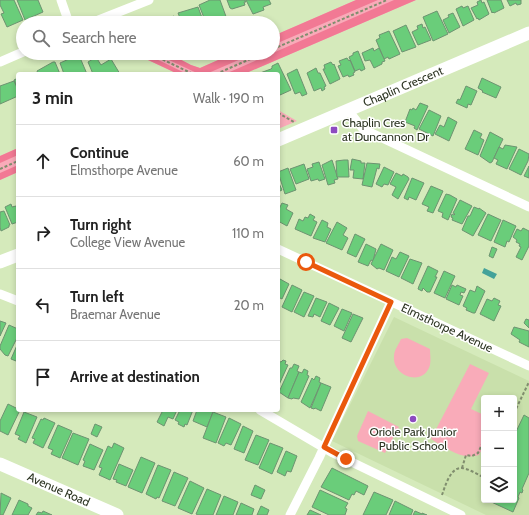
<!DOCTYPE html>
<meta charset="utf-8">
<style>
:root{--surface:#fff;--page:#f6f6f6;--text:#222;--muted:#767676;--line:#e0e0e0}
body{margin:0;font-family:Cabin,sans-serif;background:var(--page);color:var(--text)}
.controls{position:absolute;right:12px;bottom:12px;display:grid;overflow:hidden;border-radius:4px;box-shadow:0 2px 6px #0003}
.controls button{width:36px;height:36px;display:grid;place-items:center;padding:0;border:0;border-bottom:1px solid var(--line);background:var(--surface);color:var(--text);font:20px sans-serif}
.stop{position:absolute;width:12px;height:12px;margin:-9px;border:3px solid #ea580c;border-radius:50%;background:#fff}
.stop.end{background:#ea580c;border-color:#fff;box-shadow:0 1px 4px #0008}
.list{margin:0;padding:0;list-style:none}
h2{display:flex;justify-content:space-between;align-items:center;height:52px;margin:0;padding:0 16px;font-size:17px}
h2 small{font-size:13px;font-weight:400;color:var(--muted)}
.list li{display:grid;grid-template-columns:26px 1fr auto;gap:12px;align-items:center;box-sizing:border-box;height:72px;padding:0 16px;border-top:1px solid var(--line)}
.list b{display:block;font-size:15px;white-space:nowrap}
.list p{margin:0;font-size:13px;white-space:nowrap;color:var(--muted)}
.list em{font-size:13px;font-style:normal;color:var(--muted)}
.icon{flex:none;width:22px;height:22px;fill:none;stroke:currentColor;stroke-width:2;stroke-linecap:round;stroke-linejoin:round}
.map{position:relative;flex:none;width:529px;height:515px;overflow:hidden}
.search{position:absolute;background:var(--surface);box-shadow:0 2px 6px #0003;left:16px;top:16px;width:264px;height:44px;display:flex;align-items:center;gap:10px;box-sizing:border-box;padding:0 14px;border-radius:22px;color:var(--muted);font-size:15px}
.panel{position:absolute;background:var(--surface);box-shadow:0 2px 6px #0003;left:16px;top:72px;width:264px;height:340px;border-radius:4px}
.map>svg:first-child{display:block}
</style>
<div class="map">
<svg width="529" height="515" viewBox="0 0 529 515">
<rect width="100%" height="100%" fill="#d5eabb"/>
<!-- built -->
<path fill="#c9e0ab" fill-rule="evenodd" d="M 394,317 L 529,381 L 529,515 L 486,515 L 332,441 ZM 484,398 L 514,398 L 514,500 L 484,500 Z"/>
<!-- green -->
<g fill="#f9abb9">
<polygon points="356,0 416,0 244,74 178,74 133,53 168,53 191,65 200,68 234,53 273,53 273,36"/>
<polygon points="278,110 297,121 278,129"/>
<polygon points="18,148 18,172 0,180 0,156"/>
<path d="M 407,338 L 430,349 C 430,354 431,360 430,365 C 424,387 392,377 394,356 C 394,350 399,344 401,339 Z"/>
<path d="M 470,364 L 489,373 L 471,409 L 484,415 L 484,445 L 479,455 C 462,461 445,447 431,439 Z"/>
<polygon points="368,411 399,427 385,453 358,441 357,436"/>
</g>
<!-- forest -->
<g fill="#f27994">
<polygon points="356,0 378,0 273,45 273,36"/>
<polygon points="394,0 416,0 244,74 225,74"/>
<polygon points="133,53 144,53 187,74 178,74"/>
<polygon points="154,53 168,53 191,65 200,68 234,53 255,53 206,74 199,74"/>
<polygon points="18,148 18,155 0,163 0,156"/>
<polygon points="18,165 18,172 0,180 0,173"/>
</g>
<!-- water -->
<polygon fill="#43a29a" points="484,268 497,274 494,279 482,273"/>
<!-- building -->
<g fill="#6acd7a" stroke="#6d9371">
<polygon points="0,0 14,0 23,20 7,27 1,14 4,13 0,5"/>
<polygon points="17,0 38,0 43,12 25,20"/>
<polygon points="210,0 220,0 228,22 206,23 199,5"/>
<polygon points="227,0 245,0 246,2 244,2 245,5 232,9 230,8"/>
<polygon points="246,0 269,0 271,4 263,7 264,10 253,14"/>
<polygon points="481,0 482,3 484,2 489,14 479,20 478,18 477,19 471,8 478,5 477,2"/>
<polygon points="487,0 501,0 504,8 494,13 493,12 492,13"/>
<polygon points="507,0 521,0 521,4 517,5 516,3 510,6"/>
<polygon points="462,6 463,8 468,6 474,20 463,26 456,9"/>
<polygon points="198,7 204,23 182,23 178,13"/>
<polygon points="437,11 448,34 433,41 423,17"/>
<polygon points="453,13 460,27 449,33 443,20 449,17 448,15"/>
<polygon points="174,16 177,23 154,23 163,18 164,20"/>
<polygon points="422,24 423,28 425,27 431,40 418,45 412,32 418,29 417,26"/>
<polygon points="406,25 416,47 402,52 393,31"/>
<polygon points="389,31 400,54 389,59 388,57 384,59 376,40 380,38 379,35"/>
<polygon points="373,48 374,51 379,48 385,61 382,62 382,64 374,68 370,60 365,61 362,53"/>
<polygon points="358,51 364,66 365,69 361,71 360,69 355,71 349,57 353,55 353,53"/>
<polygon points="78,53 87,74 64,74 60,63 69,59 68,57"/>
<polygon points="96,57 101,65 111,59 120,74 93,74 88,62"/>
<polygon points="347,58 349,61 350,60 355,72 353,73 354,75 349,77 348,75 343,77 338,66 341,65 339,61"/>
<polygon points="53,62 55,62 60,74 38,74 37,71"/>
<polygon points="331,62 333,65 334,64 340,79 330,84 323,69 325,69 324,65"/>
<polygon points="278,63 291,90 280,95 280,94 278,95 278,74 260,74 260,73 271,69 272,68 272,66"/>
<polygon points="316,68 318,73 320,73 326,86 324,87 325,89 322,91 321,88 314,91 307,73"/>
<polygon points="297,69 307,94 302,96 300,92 295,94 287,74"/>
<polygon points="18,78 18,89 14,80"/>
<polygon points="482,78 501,87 496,98 482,92 483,91 478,88"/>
<polygon points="14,81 18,90 18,96 0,104 0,86"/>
<polygon points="466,86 477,91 471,105 468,104 467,108 456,103 458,99 460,100"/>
<polygon points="420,103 428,106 417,130 414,128 415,126 405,122 410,109 412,110 413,108 416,110"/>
<polygon points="429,110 441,116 433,136 419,129"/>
<polygon points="448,117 457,122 449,141 435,134 440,125 444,127"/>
<polygon points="474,130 482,134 480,138 484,140 478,155 465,149"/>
<polygon points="490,132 503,139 492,162 490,163 480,156"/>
<polygon points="505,145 517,147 507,169 496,164 498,160 494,158 499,147 503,149"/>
<polygon points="519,149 529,154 528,161 521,175 509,169"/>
<polygon points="352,159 361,161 361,163 365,163 363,179 353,178 354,170 350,170"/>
<polygon points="332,160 338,179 334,180 335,183 328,185 322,165"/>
<polygon points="344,160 348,160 349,177 337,177 336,161"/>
<polygon points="319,162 325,179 319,181 318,179 311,181 307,169 313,167 312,164"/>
<polygon points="367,163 380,164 379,169 377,168 372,187 362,185"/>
<polygon points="304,164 309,179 296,184 290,169"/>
<polygon points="529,166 529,178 524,176"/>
<polygon points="384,167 394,172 388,185 384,184 382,187 376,184"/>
<polygon points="288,168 296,190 285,194 278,172"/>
<polygon points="396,173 402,176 403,174 408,177 409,179 398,199 392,195 396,187 390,184"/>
<polygon points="412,178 424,183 416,200 409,197 408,200 404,198"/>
<polygon points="278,181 282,190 278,192"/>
<polygon points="431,186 443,191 433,213 427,211 429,207 422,204"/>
<polygon points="446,194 450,195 457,199 448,220 442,217 443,213 438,211"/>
<polygon points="460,200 472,206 462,224 452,220 453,218 451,217 452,214 454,215 455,214 453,213"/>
<polygon points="282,203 288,205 286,209 293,213 287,226 278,221 278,211"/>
<polygon points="11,204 12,207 16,206 18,210 18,222 12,224 5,207"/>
<polygon points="474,207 479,209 479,208 486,213 473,236 462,230 468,216 470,216"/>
<polygon points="4,211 10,225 9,225 9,227 1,231 0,227 0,212"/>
<polygon points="310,214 315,217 313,220 317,222 311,236 295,229 299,219 303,221 305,217 308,218"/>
<polygon points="488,214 501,220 491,241 478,235"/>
<polygon points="322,220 328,223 327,227 331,229 325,242 313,238"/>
<polygon points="503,220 516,226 509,242 507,241 505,247 494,242"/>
<polygon points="337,222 347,228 343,235 348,238 342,250 326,243"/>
<polygon points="523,228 529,231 529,246 522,260 516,257 521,247 519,246 520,244 516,242 517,240 513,237 517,229 521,231"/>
<polygon points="355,234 365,239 356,257 347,253"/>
<polygon points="366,244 376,249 373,261 371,260 368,266 358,262"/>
<polygon points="381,244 393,250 384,270 379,268 377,269 371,264"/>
<polygon points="492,247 497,249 493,258 489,256"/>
<polygon points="400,252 409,256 399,277 386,271 392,257 396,259"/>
<polygon points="410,259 422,263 413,284 401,278"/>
<polygon points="428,266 438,271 435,277 437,277 430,292 427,292 423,288 422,291 418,289 419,286"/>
<polygon points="444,271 455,276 445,298 434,293"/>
<polygon points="280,279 289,284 282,299 278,297 278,283"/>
<polygon points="292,285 302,290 292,312 282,307"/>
<polygon points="452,285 456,287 457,285 466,289 464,293 461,292 460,295 463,296 459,305 446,299"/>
<polygon points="477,286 485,291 475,313 473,313 466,310 467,308 463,306 470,290 475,292"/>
<polygon points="304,292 314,296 304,317 294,312"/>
<polygon points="316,298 327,302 320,317 314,314 313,317 308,316"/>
<polygon points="494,298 500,301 498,305 501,306 494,321 480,314 487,299 492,301"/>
<polygon points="329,303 339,308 330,325 321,321"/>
<polygon points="342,309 352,313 344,331 334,326"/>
<polygon points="353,314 363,318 351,342 342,338"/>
<polygon points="526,319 529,320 529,328 524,323"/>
<polygon points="0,321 6,323 0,336"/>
<polygon points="9,325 18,329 18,336 8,356 5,355 0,349 0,346"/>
<polygon points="514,327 529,331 529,347 519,342 520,340 511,334"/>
<polygon points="18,343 18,358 17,358 16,361 11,359"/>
<polygon points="283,360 286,361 285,364 288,365 278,387 278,361 281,362"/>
<polygon points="294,364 299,366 297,371 299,372 288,398 279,392 290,368 292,368"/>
<polygon points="304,369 308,371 307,375 309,376 299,399 293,398 292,399 288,398 299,372 302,373"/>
<polygon points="316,376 320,378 319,382 321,383 310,408 301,402 312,378 314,380"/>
<polygon points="321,383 331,387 321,411 315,408 314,409 311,408"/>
<polygon points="8,404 20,410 8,435 0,431 0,421"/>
<polygon points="163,410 177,410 173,419 168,417 164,426 157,422"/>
<polygon points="180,410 193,410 187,425 185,424 184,427 178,424 179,422 175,420"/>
<polygon points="197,410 208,410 213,412 207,427 193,421"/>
<polygon points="24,412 37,417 26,443 18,439 20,436 15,434"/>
<polygon points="213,412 226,417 216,443 203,438"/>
<polygon points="524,415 529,418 529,473 522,489 523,490 522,493 520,492 518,497 519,498 513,512 487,500 514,500 514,436"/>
<polygon points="44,418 55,423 43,448 33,443 35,439 32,438 41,419 43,420"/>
<polygon points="229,418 241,424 231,445 226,443 224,446 218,443"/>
<polygon points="95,424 102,427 97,437 91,434"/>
<polygon points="58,425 72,431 60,458 51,454 53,450 48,448"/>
<polygon points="243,426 253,431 244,453 234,449"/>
<polygon points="73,433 89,439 78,465 62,458"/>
<polygon points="256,435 269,440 258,465 245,460"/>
<polygon points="114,443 124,448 110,480 99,475 102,468 99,467 108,446 112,448"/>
<polygon points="270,443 283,448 272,474 259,468"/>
<polygon points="90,444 103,450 94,470 83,466 85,461 83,460"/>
<polygon points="286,451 297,456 291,472 287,471 285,476 277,472"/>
<polygon points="141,457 155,463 142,493 128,487"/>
<polygon points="119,464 133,470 126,486 116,482 117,480 113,479"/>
<polygon points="158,465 171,470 159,498 157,497 156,499 146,494"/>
<polygon points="332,468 368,486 364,495 356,491 354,495 352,494 349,500 321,487"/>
<polygon points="174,472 188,478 175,506 162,501"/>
<polygon points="190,481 204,488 192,514 178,508"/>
<polygon points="255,485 265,490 261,499 251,495"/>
<polygon points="207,489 221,495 213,515 198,515 196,514"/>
<polygon points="320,490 348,503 345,508 347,509 345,515 329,515 312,507"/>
<polygon points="374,492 393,500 386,515 363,515"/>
<polygon points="1,493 11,498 3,515 0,515"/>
<polygon points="224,496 238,502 233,515 216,515"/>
<polygon points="19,500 28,504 28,506 32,508 28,515 12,515"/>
<polygon points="395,501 413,510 411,515 389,515"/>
<polygon points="241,503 254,509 252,515 236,515"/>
<polygon points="261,506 269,510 267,515 257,515"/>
<polygon points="310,510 321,515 307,515"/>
<polygon points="43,511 52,515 36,515 38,512 42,513"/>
<polygon points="415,511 422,514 422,513 427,515 413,515"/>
</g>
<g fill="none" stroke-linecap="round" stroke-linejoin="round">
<!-- path -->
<g stroke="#808e6e" stroke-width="2" stroke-dasharray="3 2" stroke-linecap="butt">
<polyline points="273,49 387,0"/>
<polyline points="149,53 193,74"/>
<polyline points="216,74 264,53"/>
<polyline points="278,113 294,122"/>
<polyline points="0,169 18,161"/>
<polyline points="514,413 529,382"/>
<polyline points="462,468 466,455 472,456 478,453 484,440"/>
<path d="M 442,495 C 445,487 450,467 462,468 C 469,469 477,474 483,477 L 484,475"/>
</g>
<!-- street -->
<g stroke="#fff" stroke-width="9">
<polyline points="61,0 69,23"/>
<polyline points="91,23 149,0"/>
<polyline points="0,62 23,52"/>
<polyline points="348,110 363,129 529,207"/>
<polyline points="278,249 529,366"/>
<polyline points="0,294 18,301"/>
<polyline points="260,410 333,453 461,515"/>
<polyline points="290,515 319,458 391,302"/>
</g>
<!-- secondary -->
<g stroke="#fff" stroke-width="13">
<path id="s1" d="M 278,140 L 529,33"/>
<polyline points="0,262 18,255"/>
<path id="s2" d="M 0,464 L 117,515"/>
</g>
</g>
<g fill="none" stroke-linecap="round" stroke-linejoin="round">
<!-- route -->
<polyline stroke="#ea580c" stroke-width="5" points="306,262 391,302 324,447 346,459"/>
</g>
<!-- markers -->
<g fill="#8d4bc0" stroke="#fff" stroke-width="1.5">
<rect x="330" y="126" width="8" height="8" rx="2"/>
<circle cx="413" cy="419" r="4"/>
</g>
<g text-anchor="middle" stroke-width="3" stroke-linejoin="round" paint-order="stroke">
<!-- street labels -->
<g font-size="12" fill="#2c3422" stroke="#fff">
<text dy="4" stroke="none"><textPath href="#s1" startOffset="136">Chaplin Crescent</textPath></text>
<text transform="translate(447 328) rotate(25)" y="4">Elmsthorpe Avenue</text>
<text dy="4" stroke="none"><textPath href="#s2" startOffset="64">Avenue Road</textPath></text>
</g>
<!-- poi labels -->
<g font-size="12" fill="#2c3422" stroke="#fff" text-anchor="start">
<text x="342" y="127">Chaplin Cres<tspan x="342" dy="14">at Duncannon Dr</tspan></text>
<text x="413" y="436" text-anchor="middle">Oriole Park Junior<tspan x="413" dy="14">Public School</tspan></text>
</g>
</g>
</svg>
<div class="controls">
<button>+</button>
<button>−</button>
<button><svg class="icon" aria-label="layers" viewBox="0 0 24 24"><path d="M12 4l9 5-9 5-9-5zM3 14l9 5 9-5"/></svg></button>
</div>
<div class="stop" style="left:306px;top:262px"></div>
<div class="stop end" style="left:346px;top:459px"></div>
<div class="search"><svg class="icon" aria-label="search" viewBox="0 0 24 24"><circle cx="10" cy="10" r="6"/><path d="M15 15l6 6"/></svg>Search here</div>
<section class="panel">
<h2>3 min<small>Walk · 190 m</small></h2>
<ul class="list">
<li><svg class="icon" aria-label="ahead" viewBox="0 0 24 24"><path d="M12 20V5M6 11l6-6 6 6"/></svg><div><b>Continue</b><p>Elmsthorpe Avenue</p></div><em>60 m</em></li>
<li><svg class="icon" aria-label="right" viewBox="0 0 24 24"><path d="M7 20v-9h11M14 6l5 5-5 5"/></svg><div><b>Turn right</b><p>College View Avenue</p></div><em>110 m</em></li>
<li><svg class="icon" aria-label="left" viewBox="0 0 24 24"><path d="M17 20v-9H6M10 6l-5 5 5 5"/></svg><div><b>Turn left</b><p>Braemar Avenue</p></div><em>20 m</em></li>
<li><svg class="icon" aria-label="arrive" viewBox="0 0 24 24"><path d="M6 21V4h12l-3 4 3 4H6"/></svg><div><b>Arrive at destination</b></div></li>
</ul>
</section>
</div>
